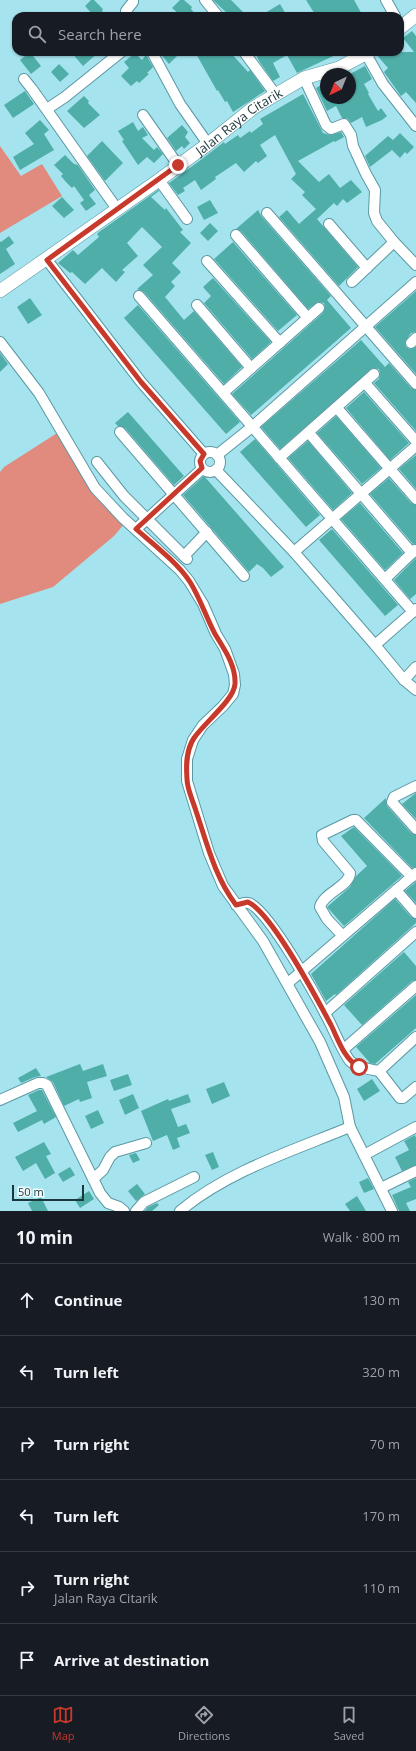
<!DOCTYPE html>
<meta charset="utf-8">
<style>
:root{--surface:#171b24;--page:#242831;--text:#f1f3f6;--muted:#9ea1a6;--line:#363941;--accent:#c6392b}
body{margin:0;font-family:"Open Sans",sans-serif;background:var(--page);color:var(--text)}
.compass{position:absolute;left:320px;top:68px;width:36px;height:36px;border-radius:50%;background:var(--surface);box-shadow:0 1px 3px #0004;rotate:223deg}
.scale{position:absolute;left:12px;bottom:10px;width:72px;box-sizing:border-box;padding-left:4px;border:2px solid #1c363b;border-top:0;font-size:11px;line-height:14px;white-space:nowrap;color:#1c363b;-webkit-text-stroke:3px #effbfd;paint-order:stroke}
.stop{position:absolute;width:12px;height:12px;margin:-9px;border:3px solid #c6392b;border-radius:50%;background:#fff}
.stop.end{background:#c6392b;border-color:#fff;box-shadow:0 1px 4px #0008}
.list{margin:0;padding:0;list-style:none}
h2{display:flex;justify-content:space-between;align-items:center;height:52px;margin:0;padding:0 16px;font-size:17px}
h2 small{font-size:13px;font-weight:400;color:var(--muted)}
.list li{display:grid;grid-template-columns:26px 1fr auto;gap:12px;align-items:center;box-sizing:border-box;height:72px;padding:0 16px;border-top:1px solid var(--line)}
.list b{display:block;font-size:15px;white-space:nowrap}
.list p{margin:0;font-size:13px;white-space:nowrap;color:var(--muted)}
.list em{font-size:13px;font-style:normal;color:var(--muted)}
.icon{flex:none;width:22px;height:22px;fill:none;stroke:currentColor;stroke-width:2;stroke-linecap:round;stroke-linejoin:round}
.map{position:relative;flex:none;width:416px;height:1211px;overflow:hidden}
.search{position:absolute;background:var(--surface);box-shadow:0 1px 3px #0004;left:12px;right:12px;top:12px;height:44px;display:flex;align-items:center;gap:10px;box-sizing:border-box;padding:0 14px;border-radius:12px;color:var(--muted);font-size:15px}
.sheet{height:484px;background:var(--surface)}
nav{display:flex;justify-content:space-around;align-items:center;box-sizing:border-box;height:56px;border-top:1px solid var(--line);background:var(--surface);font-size:11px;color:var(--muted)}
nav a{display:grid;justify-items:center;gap:2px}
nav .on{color:var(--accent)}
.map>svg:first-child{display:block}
</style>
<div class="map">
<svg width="416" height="1211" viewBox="0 0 416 1211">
<rect width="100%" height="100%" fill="#a5e4ef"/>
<!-- green -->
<g fill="#e08b7d">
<polygon points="0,146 21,176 42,164 62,196 0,233"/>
<polygon points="65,428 99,489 125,523 114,536 53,587 0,604 0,472 4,467"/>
</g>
<!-- building -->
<g fill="#4faea8">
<polygon points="91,0 94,0 103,9 102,11 107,16 94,16 85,6"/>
<polygon points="180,0 184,0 192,7 191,9 197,16 181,16 172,8"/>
<polygon points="213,0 231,0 247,16 230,16"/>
<polygon points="306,0 354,0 363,16 316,16"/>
<polygon points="280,4 287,16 260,16"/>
<polygon points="412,31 416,36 416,103 406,92 401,96 384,72 388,68 376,54 377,52 414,52 403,38"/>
<polygon points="30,52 41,66 31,74 20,60"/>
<polygon points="71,52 99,52 83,66"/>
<polygon points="159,52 181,52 169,64"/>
<polygon points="195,52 207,52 209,56 215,52 230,52 248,72 250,70 265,91 233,112 227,101 225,102 218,90 217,91"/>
<polygon points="255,52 342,52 297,73 287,55 273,63 280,77 273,81 259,61"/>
<polygon points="135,53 142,60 146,55 153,67 147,73 149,74 139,83 137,81 131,86 121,76 129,68 124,62"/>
<polygon points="59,64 69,74 60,82 51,72"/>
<polygon points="365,66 372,79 364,84 369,93 368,94 378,111 381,108 387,116 382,120 366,127 362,117 351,123 347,118 342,118 336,106 327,111 316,88 326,82 326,98 350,98 350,74"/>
<polygon points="25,91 34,104 13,118 4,105"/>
<polygon points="303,94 323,133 330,135 341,132 344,137 335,142 334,141 298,161 319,182 329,174 340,188 351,180 362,192 347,203 343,199 337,206 334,203 317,219 358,267 339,286 279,217 287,210 299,224 316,209 302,195 305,192 291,179 296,174 275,135 260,145 267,156 258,163 256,161 244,172 236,163 215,177 216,179 201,190 195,180 183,188 185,191 178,195 169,183 202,159 224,142 225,144 238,135 240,138 250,131 251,133 263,124 260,119"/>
<polygon points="84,96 89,101 88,103 100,115 84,128 67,111"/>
<polygon points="40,120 49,130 44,134 54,150 20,170 13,157 34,144 25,133"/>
<polygon points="133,122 138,131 143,127 148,135 142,138 154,150 157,147 163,154 154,163 147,157 138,165 122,141 124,140 118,131"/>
<polygon points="182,125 188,132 185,137 190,143 184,149 182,146 176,151 167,138"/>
<polygon points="400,133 414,147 407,154 405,152 400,158 392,150 370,167 365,156 388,136 393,140"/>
<polygon points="102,141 123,163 105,181 87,156"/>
<polygon points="65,155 74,164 78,165 95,190 89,195 96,204 86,211 80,203 84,200 74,186 72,188 66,182 61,176 63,174 54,165"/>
<polygon points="158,190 159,191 151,197 165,210 166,208 183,230 180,232 191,243 172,263 181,272 171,282 175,286 165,297 184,320 194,311 242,367 224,384 144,292 137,289 153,275 143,265 162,247 142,227 127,243 138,256 122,270 125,272 116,282 102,268 85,284 72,272 70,273 58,263 73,250 78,255 99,237 97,234 99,232"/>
<polygon points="62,197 74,210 64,218 52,206"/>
<polygon points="210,200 218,213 204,220 197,207"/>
<polygon points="258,210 262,217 331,296 327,300 351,328 251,415 232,394 323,313 325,307 324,303 318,302 308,309 241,231 236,229"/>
<polygon points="210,223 218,231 208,241 200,233"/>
<polygon points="9,236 14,243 6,249 15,264 0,274 0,241 1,242"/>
<polygon points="233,242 297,315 278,331 214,259"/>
<polygon points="213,278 271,342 252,359 204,303 211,296 203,287"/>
<polygon points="416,291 416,332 411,333 405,342 406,347 409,349 416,347 416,374 375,327"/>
<polygon points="30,298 42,315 28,324 17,307"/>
<polygon points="138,305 240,422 226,434 124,318"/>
<polygon points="361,340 385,367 389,363 411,388 416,390 416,431 374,383 379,379 380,373 379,369 373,368 280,449 261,427"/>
<polygon points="0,353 8,364 0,372"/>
<polygon points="364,392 409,443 390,460 346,408"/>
<polygon points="128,412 184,476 174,485 125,428 118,426 115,423"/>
<polygon points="336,416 381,468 362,484 317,433"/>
<polygon points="255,439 320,515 306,527 240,452"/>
<polygon points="308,441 352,493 333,510 288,458"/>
<polygon points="416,455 416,489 399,469"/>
<polygon points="204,476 284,567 271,577 263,568 257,564 249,572 183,495"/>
<polygon points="389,478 411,503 416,505 416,544 413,544 370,494"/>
<polygon points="360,503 403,553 385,570 341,519"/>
<polygon points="332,529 398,605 385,616 319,540"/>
<polygon points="416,558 416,594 410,599 394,580"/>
<polygon points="416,793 416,819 402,804"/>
<polygon points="386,798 386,803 387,806 411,833 416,835 416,867 412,868 364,818"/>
<polygon points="354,827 402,876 344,926 327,907 350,887 356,876 367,866 341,836"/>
<polygon points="416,882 416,903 405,891"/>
<polygon points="395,899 411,917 416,919 416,923 336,995 335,994 326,1001 311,974"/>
<polygon points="404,952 416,966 416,980 412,981 362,1025 344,1005"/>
<polygon points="416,995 416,1028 375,1064 370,1063 356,1047"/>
<polygon points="80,1064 83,1071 103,1064 107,1076 87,1082 92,1098 80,1102 79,1099 64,1106 53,1082 46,1077"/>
<polygon points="36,1068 41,1076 35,1077 21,1083 18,1078"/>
<polygon points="128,1074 132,1085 114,1091 110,1080"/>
<polygon points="372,1079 380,1091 364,1101 357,1089"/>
<polygon points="224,1082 230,1096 212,1104 206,1089"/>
<polygon points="39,1090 42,1090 56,1117 44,1124 42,1120 18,1132 13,1123 37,1111 28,1095"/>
<polygon points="133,1094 139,1108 125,1115 119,1100"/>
<polygon points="188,1094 191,1102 171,1109 178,1127 186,1124 190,1133 177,1138 180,1147 173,1150 167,1135 153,1141 141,1111 168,1099 169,1101"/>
<polygon points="98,1110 104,1123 91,1129 85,1116"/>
<polygon points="415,1135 416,1138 416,1165 402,1171 395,1157 409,1150 404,1141"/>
<polygon points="44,1142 51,1154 46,1156 55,1173 45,1179 36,1163 23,1171 15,1157"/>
<polygon points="213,1152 219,1167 212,1170 205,1155"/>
<polygon points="136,1153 140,1160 133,1163 129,1155"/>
<polygon points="70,1167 75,1175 63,1182 58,1174"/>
<polygon points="368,1178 374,1189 364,1193 359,1182"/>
<polygon points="416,1178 416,1199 406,1203 410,1211 399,1211 392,1195 411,1187 408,1182"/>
<polygon points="137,1184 145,1194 136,1201 128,1191"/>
<polygon points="89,1191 94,1199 80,1208 75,1200"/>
<polygon points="357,1196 366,1211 350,1211 345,1204"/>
<polygon points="41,1197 48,1211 32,1211 28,1203"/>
<polygon points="157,1203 159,1205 152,1211 145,1211 148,1207"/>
</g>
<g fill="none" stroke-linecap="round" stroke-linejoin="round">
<defs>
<g id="minor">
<polyline points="205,0 218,16"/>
<polyline points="386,0 395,16"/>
<polyline points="127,16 126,11 133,2 133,0"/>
<polyline points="152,52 180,104 208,144"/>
<polyline points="244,52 276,95"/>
<polyline points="366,54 383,84 416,126"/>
<polyline points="304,78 326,125 331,129 344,124 351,135 353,146 366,174 375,190 374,213 377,221 394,242 416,265"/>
<polyline points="24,79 32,89 117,209"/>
<polyline points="47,109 65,97 121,52"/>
<polyline points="143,115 178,165"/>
<polyline points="159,180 187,219"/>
<polyline points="267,213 416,384"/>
<polyline points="329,224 367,268"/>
<polyline points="236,235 308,318"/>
<polyline points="47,260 141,382 204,454"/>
<polyline points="207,261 280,343"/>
<polyline points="352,282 394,242"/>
<polyline points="139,296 413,612"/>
<polyline points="197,305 251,368"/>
<polyline points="0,342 39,393 95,488 123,518 180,570 189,581 203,604 216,634 225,649 234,674 235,685 233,694 223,706 203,725 193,740 187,759 187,781 209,853 223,886 263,941 320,1042 344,1097 350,1127 392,1211"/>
<polyline points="411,343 416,338"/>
<polyline points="365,383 416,441"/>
<polyline points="223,393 319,308"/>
<polyline points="337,408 416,499"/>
<polyline points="120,432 244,576"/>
<polyline points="309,433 412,553"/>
<circle cx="210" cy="462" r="10"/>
<polyline points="217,455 252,427 416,282"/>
<polyline points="279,458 374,374"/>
<polyline points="97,462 124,496 187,559"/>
<polyline points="216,470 294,552 375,645 404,680 416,690"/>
<polyline points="136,529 202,469"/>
<polyline points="294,552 416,446"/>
<polyline points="184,556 207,532"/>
<polyline points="385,579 415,550"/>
<polyline points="375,645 416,609"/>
<polyline points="404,680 416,667"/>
<polyline points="416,786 394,797 392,802 416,829"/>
<polyline points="396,890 416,913"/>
<path d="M 236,905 C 240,904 245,902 248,903 C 267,906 320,1003 330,1023 C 335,1033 344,1054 350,1061 C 357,1068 369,1069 379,1071"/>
<path d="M 342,935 L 327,919 L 320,907 C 323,893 350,886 350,873 L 323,841 L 322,835 L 353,820 L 356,820 L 412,877"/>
<polyline points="288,983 416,873"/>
<polyline points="325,1013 416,932"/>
<polyline points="416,1037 379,1071 400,1098 403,1098 416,1087"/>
<polyline points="344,1049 416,986"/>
<polyline points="0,1100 38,1083 43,1083 47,1085 100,1193 108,1203 119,1207 124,1211"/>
<polyline points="364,1155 416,1127"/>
<polyline points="93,1179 103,1170 110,1157 115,1152 146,1143"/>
<polyline points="381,1188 416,1171"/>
<polyline points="136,1211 144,1202 194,1177"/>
<path d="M 180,1211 C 228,1171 292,1151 350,1127"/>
</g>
<g id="tertiary">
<polyline points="400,28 416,15"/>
<path id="s1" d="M 0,291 L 159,180 L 208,144 L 253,108 L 304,78 L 339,68 L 369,52"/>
</g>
</defs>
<!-- minor casing -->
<use href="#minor" stroke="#5b98a3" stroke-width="12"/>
<!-- tertiary casing -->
<use href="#tertiary" stroke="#5b98a3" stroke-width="14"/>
<!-- minor -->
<use href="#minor" stroke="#fff" stroke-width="10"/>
<!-- tertiary -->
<use href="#tertiary" stroke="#fff" stroke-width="13"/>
</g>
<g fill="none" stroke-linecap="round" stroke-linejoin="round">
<!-- route -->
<path stroke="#c6392b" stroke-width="5" d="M 178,165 L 47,260 L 141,382 L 204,454 L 200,461 L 202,468 L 136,529 C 153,544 178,563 190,582 C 200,598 206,617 215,634 C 224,649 236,665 235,684 C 234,700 204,723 194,738 C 186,750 186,765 187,779 C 187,789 193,801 196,811 C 207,844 215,877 236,905 L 248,902 C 272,913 317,999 331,1025 C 338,1039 344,1059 359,1067"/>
</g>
<g text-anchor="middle" stroke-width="4" stroke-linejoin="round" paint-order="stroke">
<!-- street labels -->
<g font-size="13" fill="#1c363b" stroke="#effbfd">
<text dy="5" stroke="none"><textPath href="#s1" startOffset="293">Jalan Raya Citarik</textPath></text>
</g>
</g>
</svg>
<svg class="compass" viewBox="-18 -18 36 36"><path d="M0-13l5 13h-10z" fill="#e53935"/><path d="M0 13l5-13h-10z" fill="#9ea1a6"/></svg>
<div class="scale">50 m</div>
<div class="stop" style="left:359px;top:1067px"></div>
<div class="stop end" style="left:178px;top:165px"></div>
<div class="search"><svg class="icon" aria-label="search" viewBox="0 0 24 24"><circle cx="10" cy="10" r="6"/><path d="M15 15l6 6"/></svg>Search here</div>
</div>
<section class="sheet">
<h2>10 min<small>Walk · 800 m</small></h2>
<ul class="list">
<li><svg class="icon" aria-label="ahead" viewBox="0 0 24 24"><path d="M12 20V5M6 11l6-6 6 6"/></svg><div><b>Continue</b></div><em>130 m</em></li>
<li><svg class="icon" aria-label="left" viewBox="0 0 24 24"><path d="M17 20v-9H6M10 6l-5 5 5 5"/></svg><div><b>Turn left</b></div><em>320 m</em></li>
<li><svg class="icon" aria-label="right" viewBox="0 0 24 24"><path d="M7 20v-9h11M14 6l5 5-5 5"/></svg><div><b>Turn right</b></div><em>70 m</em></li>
<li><svg class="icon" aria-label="left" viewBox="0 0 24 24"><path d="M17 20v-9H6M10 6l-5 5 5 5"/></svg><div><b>Turn left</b></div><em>170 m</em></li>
<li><svg class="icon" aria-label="right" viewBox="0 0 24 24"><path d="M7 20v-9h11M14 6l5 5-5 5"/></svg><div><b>Turn right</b><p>Jalan Raya Citarik</p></div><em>110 m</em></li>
<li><svg class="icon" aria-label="arrive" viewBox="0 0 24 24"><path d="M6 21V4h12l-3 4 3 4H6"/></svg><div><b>Arrive at destination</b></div></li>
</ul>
</section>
<nav>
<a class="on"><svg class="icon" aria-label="map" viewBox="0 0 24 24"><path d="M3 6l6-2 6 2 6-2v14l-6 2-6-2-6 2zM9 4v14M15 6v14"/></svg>Map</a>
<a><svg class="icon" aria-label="directions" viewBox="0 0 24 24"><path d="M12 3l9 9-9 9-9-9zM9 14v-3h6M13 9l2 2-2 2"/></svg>Directions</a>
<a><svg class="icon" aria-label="saved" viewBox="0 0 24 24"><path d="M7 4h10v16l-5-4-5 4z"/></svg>Saved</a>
</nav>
